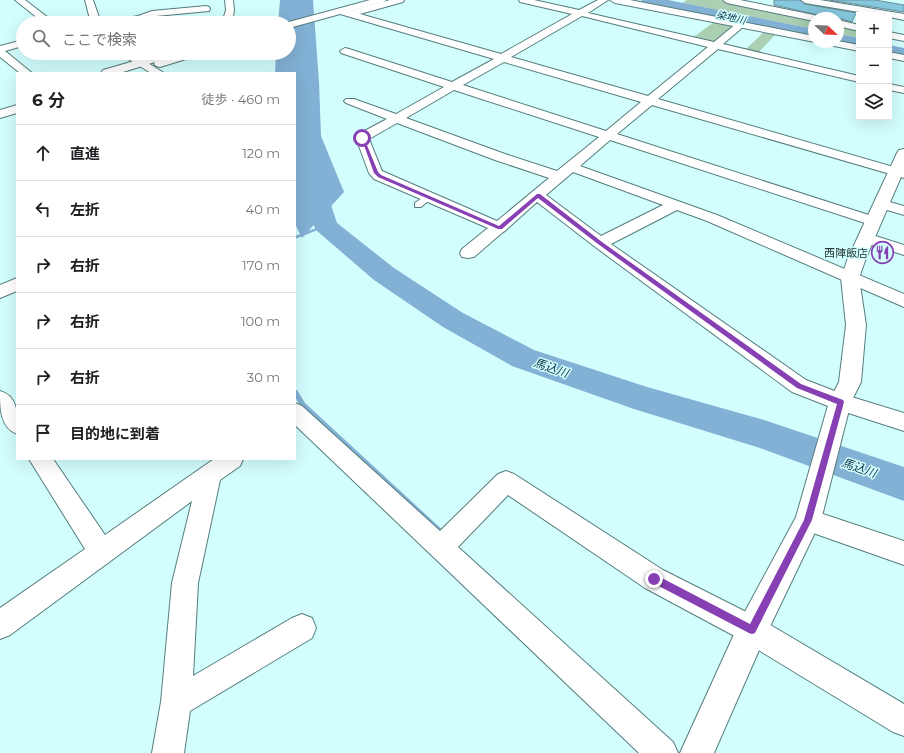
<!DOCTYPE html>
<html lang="ja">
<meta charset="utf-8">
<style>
:root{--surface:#fff;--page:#f2f2f2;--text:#202124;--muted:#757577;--line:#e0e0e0}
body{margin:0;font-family:Montserrat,"Noto Sans JP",sans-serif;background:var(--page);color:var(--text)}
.controls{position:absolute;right:12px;top:12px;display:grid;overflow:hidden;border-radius:0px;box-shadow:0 4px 16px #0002}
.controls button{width:36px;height:36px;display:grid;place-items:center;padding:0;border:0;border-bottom:1px solid var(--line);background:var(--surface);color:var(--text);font:20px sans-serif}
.compass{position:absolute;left:808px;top:12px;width:36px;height:36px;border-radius:50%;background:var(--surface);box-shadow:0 4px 16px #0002;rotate:113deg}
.stop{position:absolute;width:12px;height:12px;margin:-9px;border:3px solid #8740b3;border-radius:50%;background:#fff}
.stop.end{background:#8740b3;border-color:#fff;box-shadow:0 1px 4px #0008}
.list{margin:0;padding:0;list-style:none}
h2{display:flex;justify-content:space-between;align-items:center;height:52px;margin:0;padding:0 16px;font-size:17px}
h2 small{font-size:13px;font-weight:400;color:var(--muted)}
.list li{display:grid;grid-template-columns:26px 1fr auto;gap:12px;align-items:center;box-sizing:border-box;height:56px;padding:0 16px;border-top:1px solid var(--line)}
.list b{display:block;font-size:15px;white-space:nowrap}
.list em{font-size:13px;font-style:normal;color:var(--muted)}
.icon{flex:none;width:22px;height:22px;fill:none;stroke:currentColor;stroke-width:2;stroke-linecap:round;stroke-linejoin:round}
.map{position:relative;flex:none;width:904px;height:753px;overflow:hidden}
.search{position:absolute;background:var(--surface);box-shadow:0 4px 16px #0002;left:16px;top:16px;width:280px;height:44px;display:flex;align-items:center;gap:10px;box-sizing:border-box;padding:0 14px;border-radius:22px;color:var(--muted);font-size:15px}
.panel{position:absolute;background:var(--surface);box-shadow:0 4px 16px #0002;left:16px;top:72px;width:280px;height:388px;border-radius:0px}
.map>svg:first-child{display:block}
</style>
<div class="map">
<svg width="904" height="753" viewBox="0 0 904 753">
<rect width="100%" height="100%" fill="#d3fefe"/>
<!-- green -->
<g fill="#aacfb2">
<polygon points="687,0 720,0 814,20 814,29 682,3"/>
<polygon points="714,22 733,26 713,43 691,39"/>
<polygon points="838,25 859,29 859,38 838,34"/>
<polygon points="763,33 775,35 757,54 744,51"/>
</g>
<!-- water -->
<polygon fill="#82b1d5" points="280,0 313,0 319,82 321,136 344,192 302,238 295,224 295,73 275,73 276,53 289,53 289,23 278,23"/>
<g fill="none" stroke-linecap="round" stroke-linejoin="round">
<!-- stream -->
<g fill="#82b1d5" fill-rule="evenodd">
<polygon points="324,225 328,225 328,226 295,239 295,236"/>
<polygon points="295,390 297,390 305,403 447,534 448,536 447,538 445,539 443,538 301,407 295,397"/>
</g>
<!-- river -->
<g fill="#82b1d5" fill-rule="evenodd">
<polygon points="641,0 668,0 814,29 814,39 648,4 643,3"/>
<polygon points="838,34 859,38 859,48 832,42 838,42"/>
<polygon points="889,45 904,48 904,58 889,55"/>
<polygon points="295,121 302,123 305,127 337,223 394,268 463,313 534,350 647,387 764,420 904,467 904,501 760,448 634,409 512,366 443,327 374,280 317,231 314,226 295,161"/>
</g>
</g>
<!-- building -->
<g fill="#86c8dd" stroke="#6a8e99">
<polygon points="774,0 800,0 805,4 868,15 855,15 852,22 838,18 827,18 820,17 821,16 814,14 774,5"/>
<polygon points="829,0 875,0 904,5 904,12"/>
</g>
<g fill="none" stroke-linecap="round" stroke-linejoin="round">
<defs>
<polygon id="lane" points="426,195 429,195 433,197 421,207 415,207 415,203"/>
<g id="street">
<polygon points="15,0 25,0 55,23 44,23"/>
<polygon points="85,0 93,0 101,23 91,23"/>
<polygon points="225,0 233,0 234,10 232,23 222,23 226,10"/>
<path d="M 390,0 L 404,0 L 403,2 L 360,14 L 501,54 L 572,14 L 520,2 L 519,0 L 534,0 L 579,10 L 598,0 L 608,0 L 588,13 L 714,42 L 737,23 L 740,22 L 745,25 L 743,27 L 723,44 L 859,76 L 859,82 L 718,49 L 658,99 L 904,170 L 904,178 L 652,105 L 617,134 L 878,218 L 881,221 L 878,224 L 873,226 L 868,224 L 610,140 L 580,166 L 717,215 L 904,294 L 904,307 L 707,221 L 677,210 L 611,244 L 806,380 L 845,395 L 904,413 L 904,431 L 833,408 L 792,392 L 594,246 L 537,202 L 508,228 L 505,231 L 503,232 L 474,257 L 468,258 L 462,257 L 460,253 L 462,249 L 488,228 L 374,179 L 369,173 L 356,138 L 357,135 L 387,119 L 346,103 L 344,101 L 346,99 L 354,99 L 396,114 L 444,87 L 341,53 L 340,51 L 345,48 L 349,49 L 452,82 L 494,59 L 347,16 L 337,13 L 336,11 L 340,8 L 350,11 ZM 582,16 L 708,47 L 648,96 L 511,57 ZM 504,62 L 641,102 L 606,131 L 463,85 ZM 454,90 L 599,137 L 557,171 L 505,154 L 406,118 ZM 397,123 L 495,160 L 549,178 L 497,221 L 382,171 L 369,139 ZM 573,172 L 663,205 L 601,236 L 546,195 Z"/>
<polygon points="723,0 740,0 814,15 819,18 814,18 814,21 727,3"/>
<polygon points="801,0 820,0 904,14 904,20 889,17 889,15 877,15 805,3"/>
<polygon points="206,6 209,7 210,9 209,11 156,16 132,23 111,23 113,21 138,16 152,11"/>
<polygon points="838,20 859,25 859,31 838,26"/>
<polygon points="889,32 904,35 904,41 889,38"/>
<polygon points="23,40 23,46 5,51 32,73 20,73 0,57 0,46"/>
<path d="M 83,53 L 132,53 L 164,73 L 151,73 L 120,54 C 111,60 95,58 84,55 Z"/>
<polygon points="889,84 904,87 904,93 889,90"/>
<polygon points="882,200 904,206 904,215 877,207 875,204 877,201"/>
<polygon points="866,233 904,245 904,255 860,241 858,238 860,235"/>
<polygon points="17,278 17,291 0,298 0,285"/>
<path d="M 0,391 C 20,397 17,417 17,434 C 0,427 0,408 0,391 Z"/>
<polygon points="295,403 302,406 440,531 498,474 506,471 514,474 663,570 762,620 904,704 904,736 893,732 742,640 645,588 508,495 458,547 673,742 678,753 639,753 295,425"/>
<polygon points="29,459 53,459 105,535 214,459 243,459 240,466 220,480 198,583 193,676 292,618 302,614 312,618 316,628 312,638 190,711 184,753 152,753 161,702 172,583 192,501 10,635 0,639 0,608 85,549"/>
<polygon points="808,509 904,541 904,565 799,528 796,520 799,512"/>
</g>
<g id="secondary">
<polygon points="370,0 386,0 384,2 289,28 289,23 285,23"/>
<polygon points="610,0 630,0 814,36 815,42 615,3"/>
<polygon points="838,41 859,45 859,51 824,44 823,42 838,42"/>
<polygon points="889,52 904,55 904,61 889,58"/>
<polygon points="162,53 180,53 179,54 201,53 199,55 160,67 156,66 154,64 155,62 120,73 101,73 103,70"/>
<polygon points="17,105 17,113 0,118 0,110"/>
<polygon points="904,149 904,170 866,258 859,278 866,325 861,382 851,402 821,520 763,641 714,753 680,753 741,619 796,517 829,402 839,382 846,325 841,278 848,258 897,153 899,150"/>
</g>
</defs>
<!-- lane casing -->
<use href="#lane" stroke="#567d7d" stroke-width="2"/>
<!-- street casing -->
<use href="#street" stroke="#567d7d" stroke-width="2"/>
<!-- secondary casing -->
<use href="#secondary" stroke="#567d7d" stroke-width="2"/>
<!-- lane -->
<use href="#lane" fill="#fff" fill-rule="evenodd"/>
<!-- street -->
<use href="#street" fill="#fff" fill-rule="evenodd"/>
<!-- secondary -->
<use href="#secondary" fill="#fff" fill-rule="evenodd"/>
</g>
<!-- route -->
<polygon fill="#8740b3" points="361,137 364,138 378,172 381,175 499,226 537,194 540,194 602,242 801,384 843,400 844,402 812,520 755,633 752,634 749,633 651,582 650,579 651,576 654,574 658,576 750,624 804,520 837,404 797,388 598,244 538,198 502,229 498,229 378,177 374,173"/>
<!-- icons -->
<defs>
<symbol id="restaurant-ring" viewBox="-11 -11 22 22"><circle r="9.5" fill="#d3fefe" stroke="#8740b3" stroke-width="1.5"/><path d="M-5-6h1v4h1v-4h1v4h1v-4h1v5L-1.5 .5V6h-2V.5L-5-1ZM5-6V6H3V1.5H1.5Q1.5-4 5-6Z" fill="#8740b3"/></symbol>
</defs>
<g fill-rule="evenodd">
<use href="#restaurant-ring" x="870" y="240" width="25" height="25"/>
</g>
<g text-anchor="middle" stroke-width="3" stroke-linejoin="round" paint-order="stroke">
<!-- far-water labels -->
<g font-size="10" font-style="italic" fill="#0e344d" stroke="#d3fefe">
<text transform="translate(731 17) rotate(12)" y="4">染地川</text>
</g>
<!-- poi labels -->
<g font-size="11" fill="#273838" stroke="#d3fefe" text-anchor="end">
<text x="868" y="257">西陣飯店</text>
</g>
<!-- water labels -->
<g font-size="12" font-style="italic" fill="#0e344d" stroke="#d3fefe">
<text transform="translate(551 368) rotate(19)" y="4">馬込川</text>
<text transform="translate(859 468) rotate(19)" y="4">馬込川</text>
</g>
</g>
</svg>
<div class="controls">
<button>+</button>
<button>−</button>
<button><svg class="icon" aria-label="layers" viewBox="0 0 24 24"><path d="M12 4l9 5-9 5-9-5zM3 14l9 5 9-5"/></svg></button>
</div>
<svg class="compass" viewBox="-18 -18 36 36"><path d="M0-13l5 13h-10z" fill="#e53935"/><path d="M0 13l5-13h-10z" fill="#757577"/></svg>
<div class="stop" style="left:362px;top:138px"></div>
<div class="stop end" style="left:654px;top:579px"></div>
<div class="search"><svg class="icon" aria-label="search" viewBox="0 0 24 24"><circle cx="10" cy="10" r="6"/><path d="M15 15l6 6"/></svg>ここで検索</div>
<section class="panel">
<h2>6 分<small>徒歩 · 460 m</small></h2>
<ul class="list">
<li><svg class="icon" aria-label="ahead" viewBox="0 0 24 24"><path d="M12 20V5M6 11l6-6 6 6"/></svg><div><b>直進</b></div><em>120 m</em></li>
<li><svg class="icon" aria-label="left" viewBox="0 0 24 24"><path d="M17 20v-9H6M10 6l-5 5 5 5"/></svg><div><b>左折</b></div><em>40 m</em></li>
<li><svg class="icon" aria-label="right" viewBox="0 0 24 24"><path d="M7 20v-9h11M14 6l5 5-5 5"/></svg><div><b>右折</b></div><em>170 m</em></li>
<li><svg class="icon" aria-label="right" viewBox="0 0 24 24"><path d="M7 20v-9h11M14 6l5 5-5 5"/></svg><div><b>右折</b></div><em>100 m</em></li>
<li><svg class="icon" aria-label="right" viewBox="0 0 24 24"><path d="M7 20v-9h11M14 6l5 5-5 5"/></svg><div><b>右折</b></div><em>30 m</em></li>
<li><svg class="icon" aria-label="arrive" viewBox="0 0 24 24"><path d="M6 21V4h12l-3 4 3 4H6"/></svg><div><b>目的地に到着</b></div></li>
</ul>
</section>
</div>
